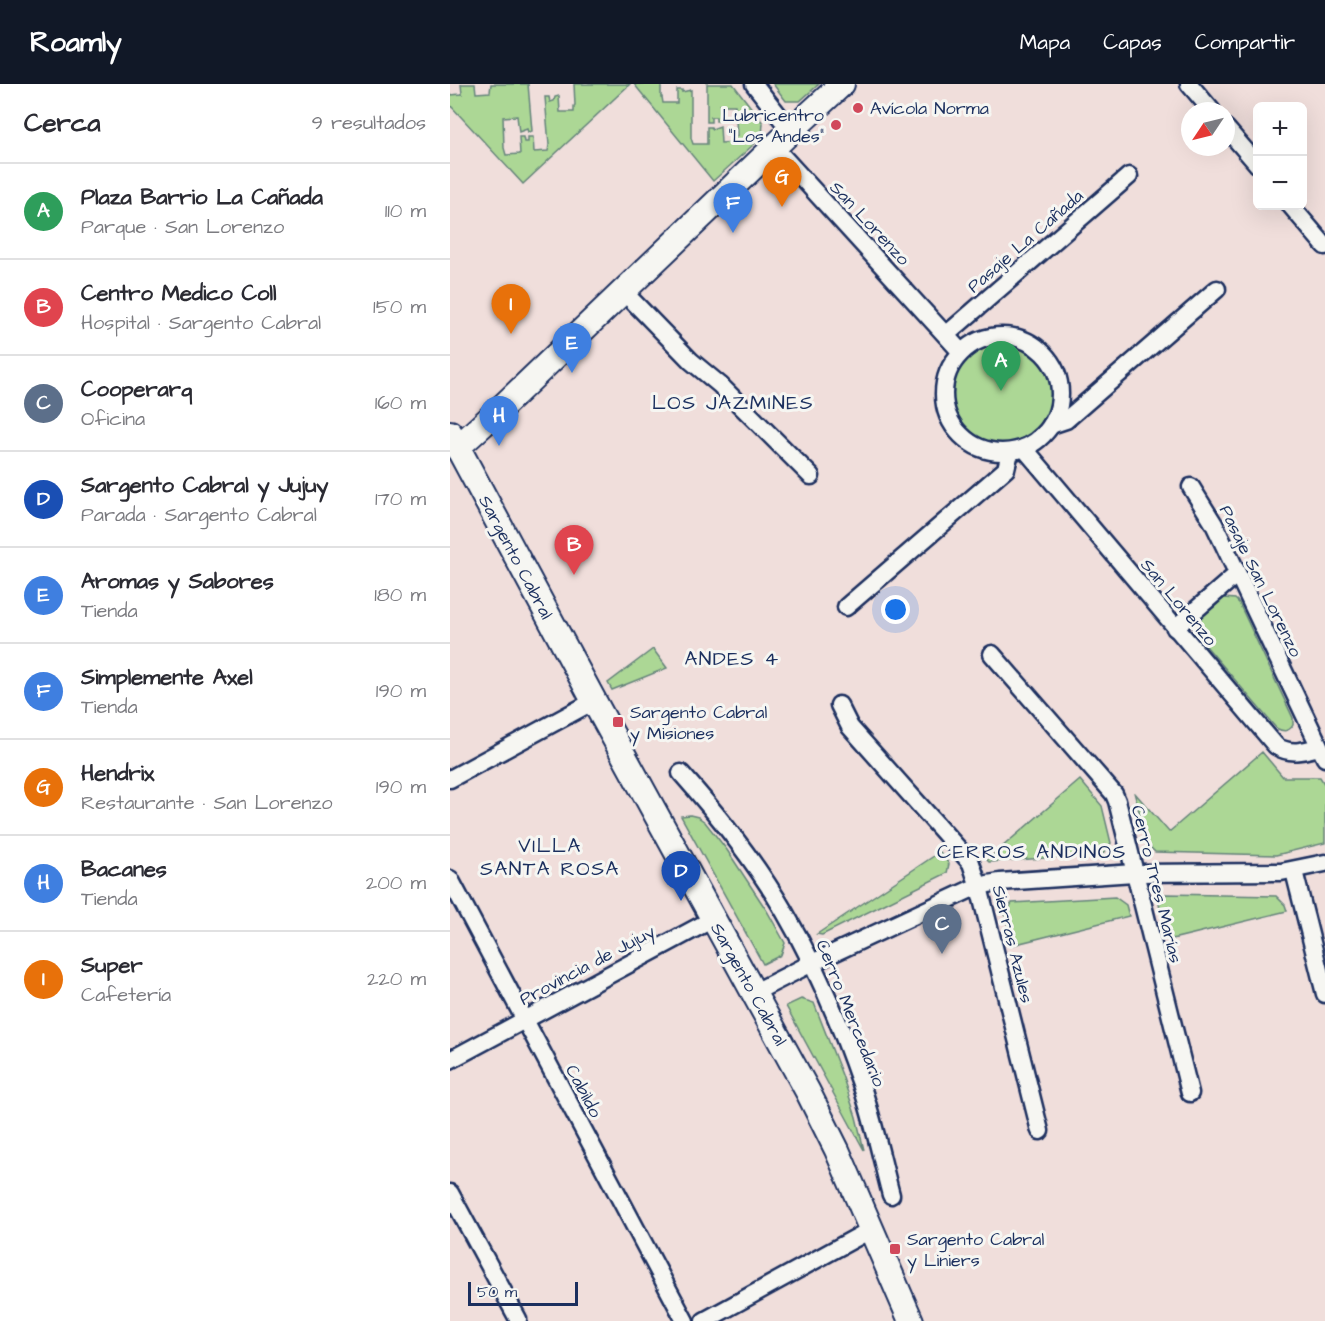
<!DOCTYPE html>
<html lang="es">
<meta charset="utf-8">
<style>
:root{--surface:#fff;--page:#f7f7f7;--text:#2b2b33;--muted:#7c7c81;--line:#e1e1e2;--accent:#111827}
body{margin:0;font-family:"Architects Daughter",sans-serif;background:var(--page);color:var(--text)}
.controls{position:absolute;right:18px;top:18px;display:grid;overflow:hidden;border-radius:9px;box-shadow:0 6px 24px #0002}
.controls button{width:54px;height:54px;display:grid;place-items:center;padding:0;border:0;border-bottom:2px solid var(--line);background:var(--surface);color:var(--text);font:30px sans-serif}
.compass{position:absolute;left:731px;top:18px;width:54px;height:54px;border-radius:50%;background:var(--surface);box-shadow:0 6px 24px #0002;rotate:235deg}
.scale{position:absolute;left:18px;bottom:15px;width:110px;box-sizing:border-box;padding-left:6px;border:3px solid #1b2f5e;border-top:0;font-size:16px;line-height:21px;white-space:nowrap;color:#1b2f5e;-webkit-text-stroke:4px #f6f6f2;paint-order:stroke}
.you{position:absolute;left:446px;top:526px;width:21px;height:21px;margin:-15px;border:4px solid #fff;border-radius:50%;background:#1a73e8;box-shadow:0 0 0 9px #1a73e833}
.badge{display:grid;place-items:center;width:39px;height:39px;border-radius:50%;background:var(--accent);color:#fff;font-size:20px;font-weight:700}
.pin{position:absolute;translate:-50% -50px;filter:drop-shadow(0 2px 3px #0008)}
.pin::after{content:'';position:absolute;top:32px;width:21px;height:18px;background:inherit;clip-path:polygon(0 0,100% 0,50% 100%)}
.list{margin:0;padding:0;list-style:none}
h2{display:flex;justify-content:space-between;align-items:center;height:78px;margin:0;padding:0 24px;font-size:26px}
h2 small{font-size:20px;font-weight:400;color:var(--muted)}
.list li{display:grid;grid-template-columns:39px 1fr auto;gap:18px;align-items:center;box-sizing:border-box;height:96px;padding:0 24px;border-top:2px solid var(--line)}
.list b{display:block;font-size:22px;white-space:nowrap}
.list p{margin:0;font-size:20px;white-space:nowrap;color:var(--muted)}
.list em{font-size:20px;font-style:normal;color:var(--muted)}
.map{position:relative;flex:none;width:875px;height:1237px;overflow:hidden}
header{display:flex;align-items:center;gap:36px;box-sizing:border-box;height:84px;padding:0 30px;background:var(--accent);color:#fff}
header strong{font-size:28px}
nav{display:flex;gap:33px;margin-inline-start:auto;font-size:21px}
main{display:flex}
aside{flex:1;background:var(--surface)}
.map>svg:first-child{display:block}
</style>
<header>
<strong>Roamly</strong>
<nav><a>Mapa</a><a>Capas</a><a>Compartir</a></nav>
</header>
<main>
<aside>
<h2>Cerca<small>9 resultados</small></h2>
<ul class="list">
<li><span class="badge" style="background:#2e9e5b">A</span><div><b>Plaza Barrio La Cañada</b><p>Parque · San Lorenzo</p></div><em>110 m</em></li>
<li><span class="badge" style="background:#e0444e">B</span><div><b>Centro Medico Coll</b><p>Hospital · Sargento Cabral</p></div><em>150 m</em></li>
<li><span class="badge" style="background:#5c6f8a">C</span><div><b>Cooperarq</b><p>Oficina</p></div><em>160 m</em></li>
<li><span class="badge" style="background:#1a4fb4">D</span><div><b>Sargento Cabral y Jujuy</b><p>Parada · Sargento Cabral</p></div><em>170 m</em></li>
<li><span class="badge" style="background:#3f7fe0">E</span><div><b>Aromas y Sabores</b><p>Tienda</p></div><em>180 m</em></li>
<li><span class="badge" style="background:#3f7fe0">F</span><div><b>Simplemente Axel</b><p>Tienda</p></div><em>190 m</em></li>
<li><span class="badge" style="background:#e8710a">G</span><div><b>Hendrix</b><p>Restaurante · San Lorenzo</p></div><em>190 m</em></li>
<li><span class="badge" style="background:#3f7fe0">H</span><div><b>Bacanes</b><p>Tienda</p></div><em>200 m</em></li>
<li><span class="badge" style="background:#e8710a">I</span><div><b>Super</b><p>Cafetería</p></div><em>220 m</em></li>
</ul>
</aside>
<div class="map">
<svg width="875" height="1237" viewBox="0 0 875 1237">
<rect width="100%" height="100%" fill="#f0dedb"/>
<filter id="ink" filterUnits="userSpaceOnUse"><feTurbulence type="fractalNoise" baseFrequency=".0167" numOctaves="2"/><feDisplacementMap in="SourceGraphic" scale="12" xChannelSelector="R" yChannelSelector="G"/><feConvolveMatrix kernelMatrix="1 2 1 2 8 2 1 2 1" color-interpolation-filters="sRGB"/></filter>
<g filter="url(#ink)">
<!-- green -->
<g fill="#acd795" stroke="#64837a" stroke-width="1.5">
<polygon points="11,0 25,0 26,9 40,8 41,0 78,0 82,47 78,48 77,45 69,48 67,32 53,33 54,64 56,71 70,70 69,53 73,53 74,58 78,58 78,53 83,53 84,68 98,67 99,61 95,13 99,13 100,18 104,17 105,13 109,12 110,28 124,28 124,22 125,21 124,0 180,0 73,100 0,21 0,11 12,10"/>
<polygon points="184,0 211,0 211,13 212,13 213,19 227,19 227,6 232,6 232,8 241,6 241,54 243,60 257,60 257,43 261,43 262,45 270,42 271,59 286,58 285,52 287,52 285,21 270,21 270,37 266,37 266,33 261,33 261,38 257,38 257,0 283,0 313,39 312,53 263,97"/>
<polygon points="323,0 369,0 350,17 336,17"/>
<circle cx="551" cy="310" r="50"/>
<path d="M 774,514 L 785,515 L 789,519 L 843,634 L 843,641 C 839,648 833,648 826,644 L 744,548 L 743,541 L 747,536 Z"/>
<polygon points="203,565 217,584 162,606 158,599"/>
<polygon points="812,668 833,693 870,693 875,701 875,759 826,771 705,768 698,761 684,708 719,748"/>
<polygon points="630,696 652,722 661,759 653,770 539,778 537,776"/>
<polygon points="240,731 248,733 255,738 277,766 317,827 335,859 331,871 313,880 231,732"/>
<polygon points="490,768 499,780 497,789 372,851 367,850"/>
<polygon points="715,810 826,812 835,821 837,827 718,856 709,820"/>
<polygon points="665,813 676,821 679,832 562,861 555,830 562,819"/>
<polygon points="351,915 364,919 392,991 406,1033 414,1066 336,922"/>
</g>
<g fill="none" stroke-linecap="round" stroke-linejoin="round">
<defs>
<g id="street">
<polyline points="304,0 341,47"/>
<polyline points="739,0 762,27"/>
<polyline points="776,44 808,81"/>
<polyline points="324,63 511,268"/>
<polyline points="841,122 875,162"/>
<polyline points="174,208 241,277 270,301 361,392"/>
<polyline points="496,251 679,92"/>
<circle cx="552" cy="310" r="58"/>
<polyline points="601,341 616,336 767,205"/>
<path d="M 574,364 L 826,662 C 840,671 854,667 869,663"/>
<polyline points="741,403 764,440 875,674"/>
<polyline points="396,523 556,385 560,368"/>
<polyline points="725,544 787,490"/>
<polyline points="542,570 664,710 667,717 740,1009"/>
<polyline points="389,621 400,643 521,779 529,803 590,1047"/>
<path d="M 231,689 C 269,732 305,777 334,827 C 365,880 390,939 410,997 C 423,1034 431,1073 441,1111"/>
<polyline points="0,695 144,617"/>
<polyline points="844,787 875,910"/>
<polyline points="0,795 235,1237"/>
<polyline points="303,909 362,879 519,806 538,800 550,798 684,789 831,788 875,779"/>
<polyline points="0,976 263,835"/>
<polyline points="0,1109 68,1235"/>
<polyline points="254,1237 422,1145"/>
</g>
<g id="secondary">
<polyline points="0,349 144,617 358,1008 387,1066 461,1237"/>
<polyline points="7,364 50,325 341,47 392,0"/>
</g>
</defs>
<!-- street casing -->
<use href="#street" stroke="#1b2f5e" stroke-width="21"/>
<!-- secondary casing -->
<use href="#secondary" stroke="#1b2f5e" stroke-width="28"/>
<!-- street -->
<use href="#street" stroke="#f6f6f2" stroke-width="16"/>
<!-- secondary -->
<use href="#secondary" stroke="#f6f6f2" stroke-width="24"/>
</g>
</g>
<!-- markers -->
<g fill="#d1495b" stroke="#f6f6f2" stroke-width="2">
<circle cx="408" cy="24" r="6"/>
<circle cx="386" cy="41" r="6"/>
<rect x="162" y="632" width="12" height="12" rx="3"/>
<rect x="439" y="1159" width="12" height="12" rx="3"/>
</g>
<g text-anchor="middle" stroke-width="6" stroke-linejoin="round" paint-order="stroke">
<!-- poi labels -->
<g font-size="18" fill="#1b2f5e" stroke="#f6f6f2" text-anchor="start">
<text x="420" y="30">Avícola Norma</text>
<text x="374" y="37" text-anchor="end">Lubricentro<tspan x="374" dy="21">"Los Andes"</tspan></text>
<text x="180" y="634">Sargento Cabral<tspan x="180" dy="21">y Misiones</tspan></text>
<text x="457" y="1161">Sargento Cabral<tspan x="457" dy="21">y Liniers</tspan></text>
</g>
<!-- street labels -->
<g font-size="18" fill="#1b2f5e" stroke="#f6f6f2">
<text transform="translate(420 139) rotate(47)" y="6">San Lorenzo</text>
<text transform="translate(575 157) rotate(-41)" y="6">Pasaje La Cañada</text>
<text transform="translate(66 473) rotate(62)" y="6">Sargento Cabral</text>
<text transform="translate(811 497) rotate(64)" y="6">Pasaje San Lorenzo</text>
<text transform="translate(729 518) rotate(50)" y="6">San Lorenzo</text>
<text transform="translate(707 800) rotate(76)" y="6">Cerro Tres Marías</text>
<text transform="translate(563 860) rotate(76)" y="6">Sierras Azules</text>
<text transform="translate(137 881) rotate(-28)" y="6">Provincia de Jujuy</text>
<text transform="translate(299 900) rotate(61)" y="6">Sargento Cabral</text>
<text transform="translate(401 929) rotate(68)" y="6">Cerro Mercedario</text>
<text transform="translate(134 1007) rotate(62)" y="6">Cabildo</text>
</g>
<!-- neighbourhood labels -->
<g font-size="20" letter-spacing="1.5" fill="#1b2f5e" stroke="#f6f6f2">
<text x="283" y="325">LOS JAZMINES</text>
<text x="282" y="581">ANDES 4</text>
<text x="100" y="768">VILLA<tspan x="100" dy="23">SANTA ROSA</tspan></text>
<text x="582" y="774">CERROS ANDINOS</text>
</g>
</g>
</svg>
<div class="controls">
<button>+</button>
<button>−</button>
</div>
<svg class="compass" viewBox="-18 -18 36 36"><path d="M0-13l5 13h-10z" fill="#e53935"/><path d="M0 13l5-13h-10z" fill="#7c7c81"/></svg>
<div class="scale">50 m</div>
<div class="you"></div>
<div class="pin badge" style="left:551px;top:307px;background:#2e9e5b">A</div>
<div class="pin badge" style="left:124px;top:491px;background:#e0444e">B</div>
<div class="pin badge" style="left:492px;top:870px;background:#5c6f8a">C</div>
<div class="pin badge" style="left:231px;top:817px;background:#1a4fb4">D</div>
<div class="pin badge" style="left:122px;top:289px;background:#3f7fe0">E</div>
<div class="pin badge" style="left:283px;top:149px;background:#3f7fe0">F</div>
<div class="pin badge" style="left:332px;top:123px;background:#e8710a">G</div>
<div class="pin badge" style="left:49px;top:362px;background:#3f7fe0">H</div>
<div class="pin badge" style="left:61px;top:250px;background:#e8710a">I</div>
</div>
</main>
